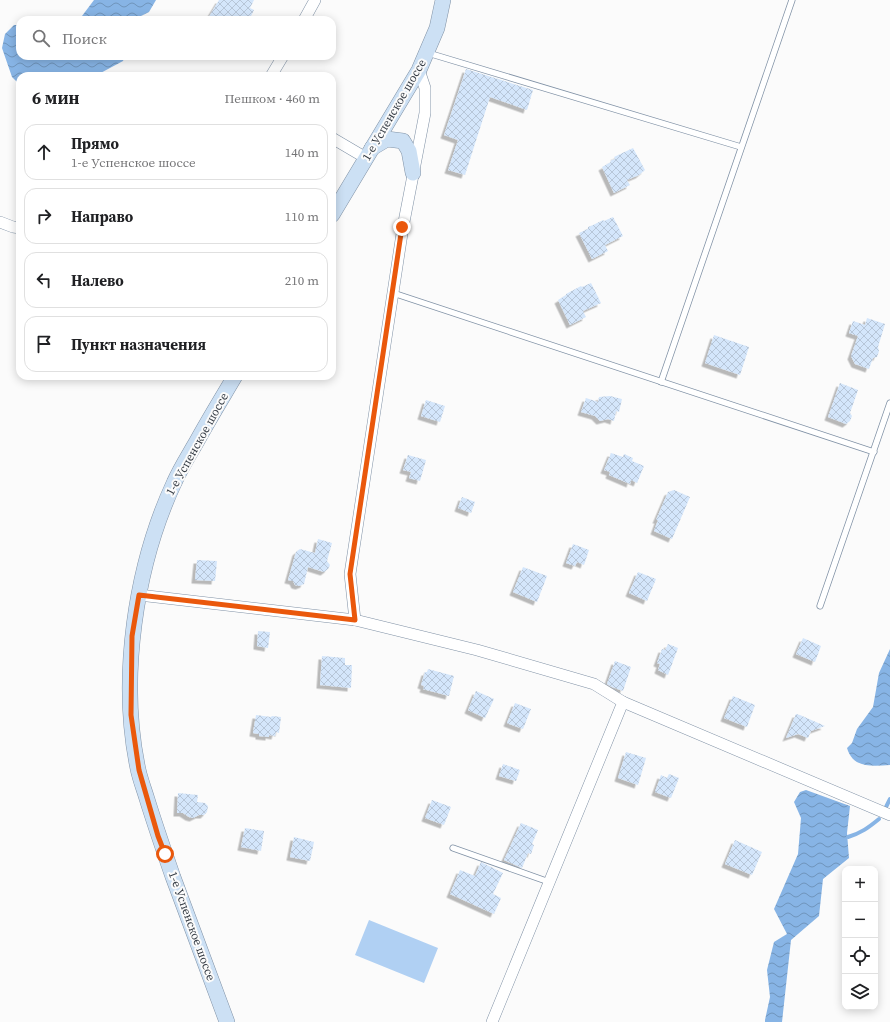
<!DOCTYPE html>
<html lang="ru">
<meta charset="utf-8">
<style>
:root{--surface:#fff;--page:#f6f6f6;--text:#202124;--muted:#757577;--line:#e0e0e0}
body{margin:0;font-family:"Source Serif 4",serif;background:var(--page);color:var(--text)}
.controls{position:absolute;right:12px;bottom:12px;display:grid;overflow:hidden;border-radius:8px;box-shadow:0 2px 10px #0003}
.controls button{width:36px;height:36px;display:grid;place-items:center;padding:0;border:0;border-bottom:1px solid var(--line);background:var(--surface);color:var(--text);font:20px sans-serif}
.stop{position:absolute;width:12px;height:12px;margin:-9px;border:3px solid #ea580c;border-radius:50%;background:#fff}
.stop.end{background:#ea580c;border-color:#fff;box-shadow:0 1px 4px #0008}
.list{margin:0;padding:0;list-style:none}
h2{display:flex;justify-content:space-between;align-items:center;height:52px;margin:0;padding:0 16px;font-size:17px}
h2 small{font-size:13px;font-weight:400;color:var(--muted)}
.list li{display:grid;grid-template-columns:26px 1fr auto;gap:12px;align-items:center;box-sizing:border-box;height:56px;margin:0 8px 8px;padding:0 8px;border:1px solid var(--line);border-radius:12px}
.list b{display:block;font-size:15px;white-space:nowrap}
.list p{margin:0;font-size:13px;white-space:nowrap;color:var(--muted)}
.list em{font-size:13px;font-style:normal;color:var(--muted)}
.icon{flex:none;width:22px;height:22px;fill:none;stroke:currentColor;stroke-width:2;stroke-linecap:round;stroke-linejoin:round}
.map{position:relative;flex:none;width:890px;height:1022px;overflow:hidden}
.search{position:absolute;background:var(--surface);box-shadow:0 2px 10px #0003;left:16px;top:16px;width:320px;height:44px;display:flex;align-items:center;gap:10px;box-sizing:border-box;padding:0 14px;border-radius:12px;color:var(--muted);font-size:15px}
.panel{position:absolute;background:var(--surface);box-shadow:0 2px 10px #0003;left:16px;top:72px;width:320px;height:308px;border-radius:12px}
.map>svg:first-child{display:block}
</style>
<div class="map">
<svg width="890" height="1022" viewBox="0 0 890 1022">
<defs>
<pattern id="water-waves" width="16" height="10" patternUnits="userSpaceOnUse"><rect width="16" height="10" fill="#87b4e5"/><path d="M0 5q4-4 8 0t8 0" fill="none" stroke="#6f94bb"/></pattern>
<pattern id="building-cross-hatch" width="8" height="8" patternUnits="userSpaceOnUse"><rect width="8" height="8" fill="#d4e6fb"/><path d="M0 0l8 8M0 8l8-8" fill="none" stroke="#b7c6d8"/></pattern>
<filter id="shadow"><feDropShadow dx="-3.5" dy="3.5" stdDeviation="0" flood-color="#0004"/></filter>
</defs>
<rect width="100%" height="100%" fill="#fbfbfb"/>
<!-- pitch -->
<polygon fill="#b0d0f3" points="369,920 438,948 424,983 355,955"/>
<!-- water -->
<g fill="url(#water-waves)">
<polygon points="94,0 156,0 149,12 133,20 79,20"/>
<polygon points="14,25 20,25 20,56 125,56 123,61 95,76 20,76 20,85 12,77 2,48 5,34"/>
<path d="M 890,649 L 890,765 C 873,766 853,769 847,748 L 852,743 L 857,729 L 873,707 L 879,673 Z"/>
<polygon points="806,790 850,806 847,833 849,858 823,879 819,916 791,940 782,1022 765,1022 765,1020 770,997 767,970 774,942 787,934 774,909 798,854 801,818 794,802 800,792"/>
</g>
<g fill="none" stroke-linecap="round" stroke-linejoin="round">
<!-- stream -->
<g stroke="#87b4e5" stroke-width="4">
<polyline points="885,809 890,799"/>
<path d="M 848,837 C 861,833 868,828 879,819"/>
</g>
</g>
<!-- building -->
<g fill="url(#building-cross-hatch)" filter="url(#shadow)">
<polygon points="219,0 254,0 250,8 254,10 249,20 207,20"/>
<polygon points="466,69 533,90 527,110 490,97 465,175 448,170 458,140 444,135"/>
<polygon points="633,148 645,170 639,175 627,180 630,185 614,193 602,167 611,162 610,161 615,159 614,157"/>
<polygon points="613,217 623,236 605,245 608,251 592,259 579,233 588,229 588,227 593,225 603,220 604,221"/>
<polygon points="591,283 601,303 583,311 586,317 570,325 558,300 566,295 566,294 581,286 582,287"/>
<polygon points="867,318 885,324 878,347 879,351 877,357 873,358 869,369 855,364 851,356 858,336 849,333 853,321 865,325"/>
<polygon points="714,335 749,347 740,375 705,363"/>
<polygon points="840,383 858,390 850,413 852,416 850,421 846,424 828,417"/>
<polygon points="610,396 622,399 619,412 616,411 614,421 608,419 600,421 595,416 581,412 586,398 598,402 599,397"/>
<polygon points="426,400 445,406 440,422 421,416"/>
<polygon points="611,453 623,457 624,454 633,458 632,461 644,466 637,483 631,480 630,484 609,475 610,472 604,470"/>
<polygon points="408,455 426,460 420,481 409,478 411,472 403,470"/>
<polygon points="674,490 690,497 672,539 654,531 658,520 656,520 668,492"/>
<polygon points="462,497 475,502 471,513 458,508"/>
<polygon points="318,539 332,543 327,561 330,565 328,569 324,572 308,567 304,584 299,586 295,585 293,581 288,580 296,552 300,549 315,553"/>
<polygon points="573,544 589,550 584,565 577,562 575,566 566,563"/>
<polygon points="197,560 217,561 215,581 195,580"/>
<polygon points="523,567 547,576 537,602 513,592"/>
<polygon points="638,572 656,579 647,601 629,593"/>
<polygon points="258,631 270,632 268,648 257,646"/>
<polygon points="803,638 821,646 815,662 796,654"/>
<polygon points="668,644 678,648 668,675 658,670 660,664 657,663 662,649 665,650"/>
<polygon points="322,656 345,658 345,665 352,665 351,688 320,685"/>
<polygon points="615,661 631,667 623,691 612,687 607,684"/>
<polygon points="428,669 454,676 449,696 423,689 424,686 421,685 425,672 427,672"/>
<polygon points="476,691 494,699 485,718 468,710"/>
<polygon points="733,696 755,705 747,727 724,718"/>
<polygon points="515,703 531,709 523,729 507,723"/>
<polygon points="796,714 800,715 825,726 811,731 808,738 798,734 786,738"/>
<polygon points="256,715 271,717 272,716 281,717 279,733 276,732 275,736 269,735 269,737 259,736 259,734 253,733"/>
<polygon points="626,752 646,758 638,785 618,778"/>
<polygon points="503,764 520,770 516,781 499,776"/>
<polygon points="669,774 679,778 671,798 655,792 661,775 667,778"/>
<polygon points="178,793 198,795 197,802 205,803 208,806 207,812 204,815 199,815 193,818 189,817 183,813 177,813"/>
<polygon points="432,800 451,807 444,825 425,818"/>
<polygon points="521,823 538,830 532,844 534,845 531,854 528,853 522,868 504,860"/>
<polygon points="245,828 264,831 261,851 241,847"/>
<polygon points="294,837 314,842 310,861 290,857"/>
<polygon points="735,840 762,852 752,875 725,864"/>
<polygon points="481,862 503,873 493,894 501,898 494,914 450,894 460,870 475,876"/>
</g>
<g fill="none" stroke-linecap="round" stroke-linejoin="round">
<defs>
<g id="service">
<polyline points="428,53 741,147"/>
<polyline points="393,293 874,452"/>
<polyline points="661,382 792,0"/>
<polyline points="820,606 890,403"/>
<polyline points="453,848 549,882"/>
</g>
<g id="minor">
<polyline points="304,20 315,0"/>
<polyline points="271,76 283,56"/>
<polyline points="332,138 366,158"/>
<polyline points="0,222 13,227 20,228"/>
<polyline points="139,595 355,620 477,650 594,684 623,702 492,1022"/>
<polyline points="355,620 350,574 403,227 425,113 425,88 419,70"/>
<polyline points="623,702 890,815"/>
</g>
<g id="secondary">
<polyline points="372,148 387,139 403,141 409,151 413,173"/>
<polyline points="332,215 419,70 437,28 443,0"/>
<path d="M 227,1022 C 209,974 191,925 173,877 C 164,851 155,825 147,799 C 144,789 140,779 138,769 C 119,679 135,567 174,483 C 180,469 189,455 197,441 C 209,419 222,398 235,376"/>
</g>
</defs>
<!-- service casing -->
<use href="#service" stroke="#8192a6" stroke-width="7"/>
<!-- minor casing -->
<use href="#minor" stroke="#8192a6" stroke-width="12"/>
<!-- secondary casing -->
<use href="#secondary" stroke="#8192a6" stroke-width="16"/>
<!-- service -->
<use href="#service" stroke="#fff" stroke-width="5.5"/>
<!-- minor -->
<use href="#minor" stroke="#fff" stroke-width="11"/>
<!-- secondary -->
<use href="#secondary" stroke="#cce0f4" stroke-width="15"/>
</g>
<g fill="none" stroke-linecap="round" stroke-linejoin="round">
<!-- route -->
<polyline stroke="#ea580c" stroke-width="5" points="165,854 158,836 139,770 131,715 132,636 139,595 355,620 350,574 402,227"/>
</g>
<g text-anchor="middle" stroke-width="4" stroke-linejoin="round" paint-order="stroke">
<!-- street labels -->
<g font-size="12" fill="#343b44" stroke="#fbfbfb">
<text transform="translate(394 110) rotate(-60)" y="4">1-е Успенское шоссе</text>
<text transform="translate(197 444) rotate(-61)" y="4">1-е Успенское шоссе</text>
<text transform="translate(192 926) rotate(70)" y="4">1-е Успенское шоссе</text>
</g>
</g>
</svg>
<div class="controls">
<button>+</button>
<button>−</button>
<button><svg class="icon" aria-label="locate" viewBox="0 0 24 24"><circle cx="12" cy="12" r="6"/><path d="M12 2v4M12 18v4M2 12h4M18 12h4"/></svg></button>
<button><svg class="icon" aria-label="layers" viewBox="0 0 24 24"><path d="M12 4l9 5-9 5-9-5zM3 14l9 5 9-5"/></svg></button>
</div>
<div class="stop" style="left:165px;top:854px"></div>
<div class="stop end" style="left:402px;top:227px"></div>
<div class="search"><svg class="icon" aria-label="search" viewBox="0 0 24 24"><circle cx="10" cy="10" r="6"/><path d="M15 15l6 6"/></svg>Поиск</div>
<section class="panel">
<h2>6 мин<small>Пешком · 460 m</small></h2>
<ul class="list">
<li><svg class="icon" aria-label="ahead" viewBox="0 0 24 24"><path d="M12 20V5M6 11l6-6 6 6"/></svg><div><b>Прямо</b><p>1-е Успенское шоссе</p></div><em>140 m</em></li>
<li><svg class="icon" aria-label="right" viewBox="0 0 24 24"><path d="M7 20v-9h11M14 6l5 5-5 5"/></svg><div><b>Направо</b></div><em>110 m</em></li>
<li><svg class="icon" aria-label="left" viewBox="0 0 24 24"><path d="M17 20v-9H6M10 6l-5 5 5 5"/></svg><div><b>Налево</b></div><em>210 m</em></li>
<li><svg class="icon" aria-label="arrive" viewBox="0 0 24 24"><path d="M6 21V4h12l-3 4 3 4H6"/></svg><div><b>Пункт назначения</b></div></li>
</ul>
</section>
</div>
